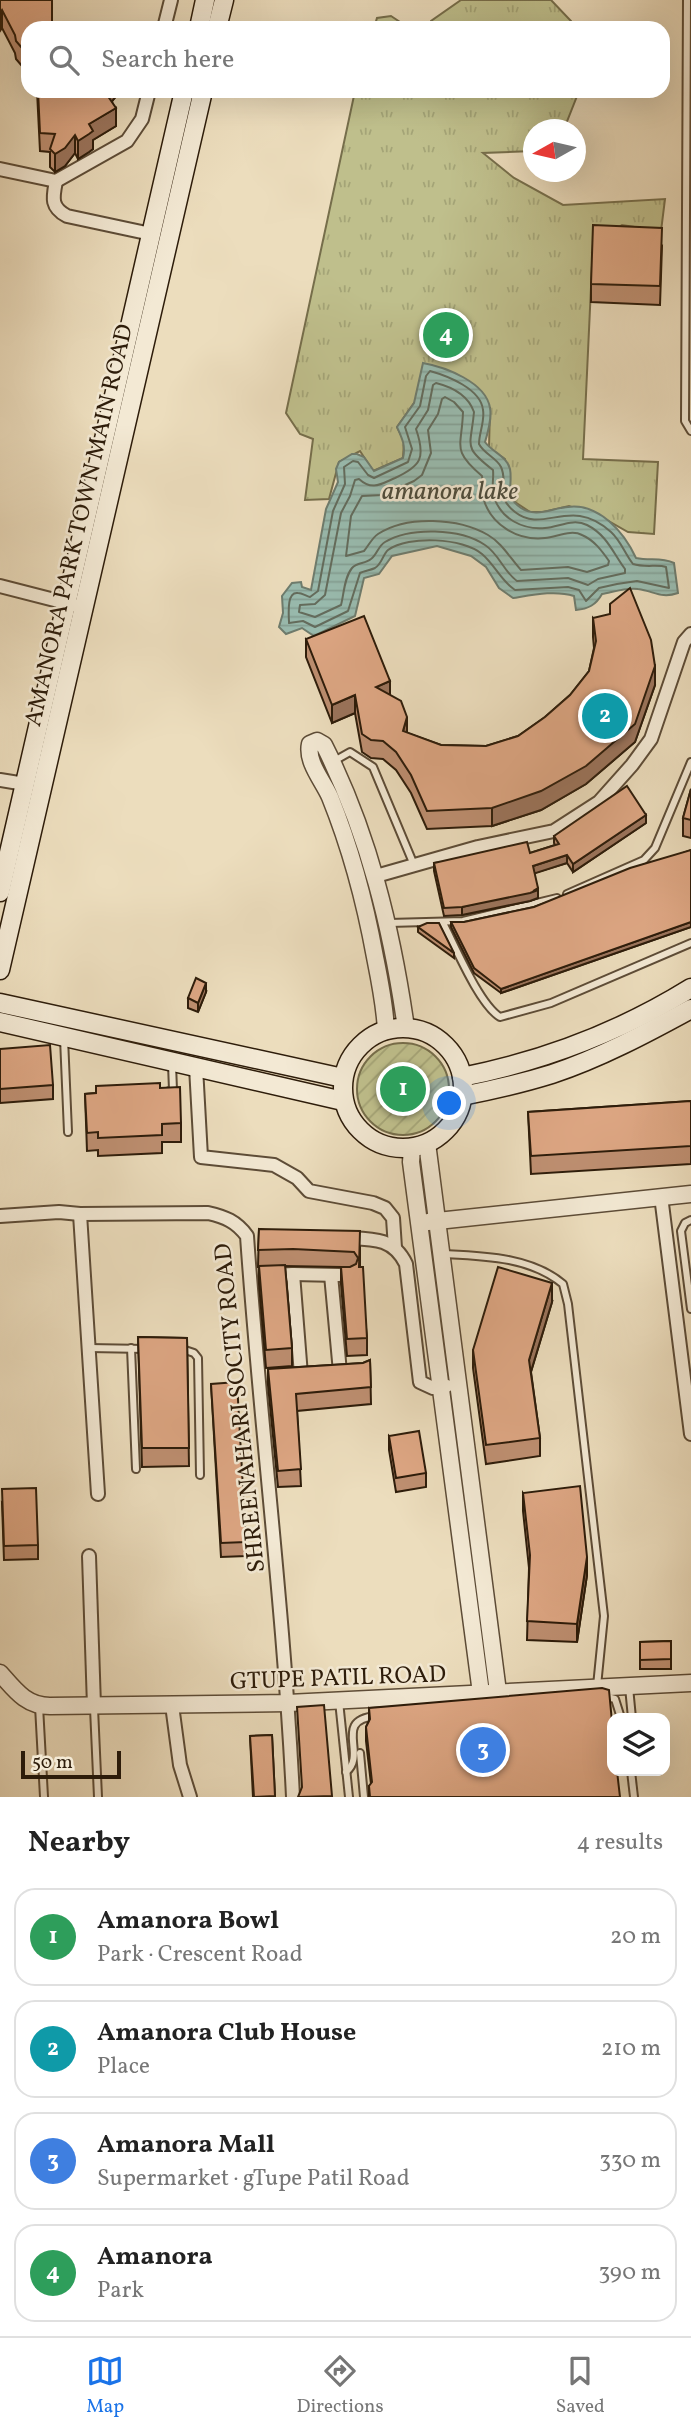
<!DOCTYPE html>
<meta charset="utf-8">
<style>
:root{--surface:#fff;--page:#f2f2f2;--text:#222;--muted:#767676;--line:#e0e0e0;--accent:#1a73e8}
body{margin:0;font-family:Vollkorn,serif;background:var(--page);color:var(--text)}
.controls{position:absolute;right:21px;bottom:21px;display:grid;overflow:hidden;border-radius:14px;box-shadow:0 7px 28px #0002}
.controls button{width:63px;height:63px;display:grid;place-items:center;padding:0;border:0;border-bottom:2px solid var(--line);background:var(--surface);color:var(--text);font:35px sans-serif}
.compass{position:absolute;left:523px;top:119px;width:63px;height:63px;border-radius:50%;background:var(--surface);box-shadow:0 7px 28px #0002;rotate:262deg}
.scale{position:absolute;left:21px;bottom:18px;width:100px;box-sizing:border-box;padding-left:7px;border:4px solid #2d1c0a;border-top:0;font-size:19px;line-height:24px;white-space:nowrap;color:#2d1c0a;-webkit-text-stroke:5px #f3e9d4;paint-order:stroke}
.you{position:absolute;left:450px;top:1104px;width:24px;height:24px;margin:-18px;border:5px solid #fff;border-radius:50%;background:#1a73e8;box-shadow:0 0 0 10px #1a73e833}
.badge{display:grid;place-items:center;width:46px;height:46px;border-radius:50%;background:var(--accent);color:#fff;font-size:23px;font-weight:700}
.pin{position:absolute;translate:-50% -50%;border:4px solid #fff;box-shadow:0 2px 7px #0006}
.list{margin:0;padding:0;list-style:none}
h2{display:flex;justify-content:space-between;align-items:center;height:91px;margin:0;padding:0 28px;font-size:30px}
h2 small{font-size:23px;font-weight:400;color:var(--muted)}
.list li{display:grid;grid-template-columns:46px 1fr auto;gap:21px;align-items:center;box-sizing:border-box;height:98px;margin:0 14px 14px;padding:0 14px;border:2px solid var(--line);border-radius:21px}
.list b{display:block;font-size:26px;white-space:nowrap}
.list p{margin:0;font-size:23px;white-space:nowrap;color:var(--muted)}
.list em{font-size:23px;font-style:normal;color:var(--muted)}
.icon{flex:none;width:38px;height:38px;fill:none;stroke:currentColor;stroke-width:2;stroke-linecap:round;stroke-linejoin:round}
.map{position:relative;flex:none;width:691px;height:1797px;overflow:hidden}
.search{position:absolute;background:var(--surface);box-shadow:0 7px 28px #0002;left:21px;right:21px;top:21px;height:77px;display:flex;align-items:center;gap:18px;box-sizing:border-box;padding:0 24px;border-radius:21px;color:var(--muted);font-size:26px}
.sheet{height:539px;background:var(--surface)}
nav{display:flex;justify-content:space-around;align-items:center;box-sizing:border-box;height:98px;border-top:2px solid var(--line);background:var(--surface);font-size:19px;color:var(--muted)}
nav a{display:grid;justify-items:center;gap:4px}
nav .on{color:var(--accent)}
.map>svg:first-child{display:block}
</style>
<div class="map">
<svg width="691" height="1797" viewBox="0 0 691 1797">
<defs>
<pattern id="grass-tufts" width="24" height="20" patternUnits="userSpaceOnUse" patternTransform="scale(1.75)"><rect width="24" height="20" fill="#bfbf8c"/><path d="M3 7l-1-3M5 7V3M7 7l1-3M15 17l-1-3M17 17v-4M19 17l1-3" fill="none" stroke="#a4a477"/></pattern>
<pattern id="garden-furrows" width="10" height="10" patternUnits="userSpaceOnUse" patternTransform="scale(1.75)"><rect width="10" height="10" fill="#bfbf8c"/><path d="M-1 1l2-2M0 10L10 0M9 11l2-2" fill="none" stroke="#a4a477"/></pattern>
<pattern id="water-rules" width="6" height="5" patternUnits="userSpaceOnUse" patternTransform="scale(1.75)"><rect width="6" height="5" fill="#99bcb0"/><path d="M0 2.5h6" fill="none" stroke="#84a196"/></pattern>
</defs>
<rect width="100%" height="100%" fill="#ecddbd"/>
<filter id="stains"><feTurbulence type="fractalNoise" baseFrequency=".00286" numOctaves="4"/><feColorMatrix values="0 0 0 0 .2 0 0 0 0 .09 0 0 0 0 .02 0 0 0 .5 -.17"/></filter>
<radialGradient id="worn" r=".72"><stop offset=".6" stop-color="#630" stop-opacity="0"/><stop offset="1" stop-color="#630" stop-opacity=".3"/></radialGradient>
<!-- grass -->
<g fill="url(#grass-tufts)" stroke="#766e4b" stroke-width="2">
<polygon points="461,0 551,0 571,21 573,28 427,28 431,21"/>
<polygon points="391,16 409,28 374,28 377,18"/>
<polygon points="355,91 579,91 564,129 534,130 533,151 483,153 514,178 563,205 665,199 661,231 622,225 593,244 583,459 658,462 654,534 628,532 603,518 569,506 543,512 530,512 512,500 505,459 489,448 490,408 414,403 397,427 404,441 403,458 373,471 360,451 339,462 329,499 305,500 313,439 300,434 286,413"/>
</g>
<!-- garden -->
<circle fill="url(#garden-furrows)" stroke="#766e4b" stroke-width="2" cx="403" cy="1089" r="46"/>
<!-- water -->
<path fill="url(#water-rules)" stroke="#6e7c6e" stroke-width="2" d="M 423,363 C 445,367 486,382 490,408 C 492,419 488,432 485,442 C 492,452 507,456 510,469 C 513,485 504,497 521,508 C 536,518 552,508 568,507 C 599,503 624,532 636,558 C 650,561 661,557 674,563 L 678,593 C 661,599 654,591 638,589 C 627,587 613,592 602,594 C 596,605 588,609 576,610 L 574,596 C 555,590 532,595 513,598 L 499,588 L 486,567 L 471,556 L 437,546 L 392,556 L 379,574 L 364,578 L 355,616 L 314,636 L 302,628 L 286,634 L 279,627 L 283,613 L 282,596 L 292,583 L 301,582 L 302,587 L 311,590 L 326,509 L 338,482 L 336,469 L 339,462 L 352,454 L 357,454 L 364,457 L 374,471 L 403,458 C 406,446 402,438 397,427 L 414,403 Z"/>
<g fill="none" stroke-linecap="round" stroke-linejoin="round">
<!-- shore -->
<g stroke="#636c5d" stroke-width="2">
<path d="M 430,371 C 448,376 481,389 483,410 C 485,421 479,433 479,444 C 484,454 497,458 501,467 C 509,484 494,496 515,512 C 544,535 570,495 611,532 C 621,541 625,554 633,564 C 645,568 658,564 666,567 L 669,588 L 637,581 L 617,584 L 599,588 L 586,601 L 579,590 L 568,587 L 515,590 C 501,581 495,565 482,554 C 463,538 409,535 388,550 C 383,554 382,564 375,568 C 371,570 364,571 360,573 L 348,611 L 315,627 L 303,621 L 289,623 C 289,616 286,591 298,593 C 302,593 306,596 310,597 L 318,591 L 333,511 L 345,484 L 344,467 L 353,461 L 358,462 L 368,475 L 374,478 L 408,462 L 412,449 L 405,427 L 420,406 L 426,376 Z"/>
<path d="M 436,383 C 452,387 468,395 474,412 C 471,447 462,446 493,470 C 494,479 491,488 494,497 C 501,519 523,530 545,528 C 559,527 573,518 587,525 C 607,535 613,553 625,569 L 625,573 L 598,579 L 588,585 L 568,578 L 517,581 C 504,572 499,554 485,545 C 460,528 410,527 385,542 C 378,546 377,555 371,559 C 365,564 357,562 352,568 C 344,578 344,594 341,605 L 315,617 L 299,612 L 300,605 L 315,604 L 325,595 L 341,513 L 350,496 L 355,480 L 359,479 C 372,491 381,484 395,478 C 421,466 426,458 416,429 L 428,410 L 433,385 Z"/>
<path d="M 445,397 L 454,402 L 463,412 C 462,447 451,450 482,476 C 483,483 481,490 483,497 C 490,525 518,541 545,538 C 557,537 571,529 582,535 C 594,540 602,551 609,561 L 608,565 L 587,572 L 568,567 L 521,570 C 510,558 502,543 488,535 C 459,518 407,515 378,534 C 372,538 369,545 364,551 L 346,556 L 351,516 L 362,496 L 383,495 L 414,481 L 422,475 L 431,453 L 428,430 L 438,414 L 442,399 Z"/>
</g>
<defs>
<g id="service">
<polyline points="687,0 685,421 691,431"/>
<polyline points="334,761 350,752 373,767 414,865"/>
<polyline points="567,894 644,860 655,848 691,762"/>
<polyline points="389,923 463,921 557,898"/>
<path d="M 443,923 C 455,946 479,1004 500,1017 L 551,1003 L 691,943"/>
<polyline points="64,1038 68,1132"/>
<polyline points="169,1091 173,1090 172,1064"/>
<polyline points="691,1220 685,1223 681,1231 691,1309"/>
<path d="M 443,1254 C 484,1256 531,1257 563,1284 L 568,1304 L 604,1616 L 597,1686"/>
<polyline points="89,1348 146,1349"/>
<polyline points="131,1348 136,1469"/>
<polyline points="182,1349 194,1353 198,1358 200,1475"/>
<polyline points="629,1687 632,1718"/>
<polyline points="603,1696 615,1699 621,1718"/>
<polyline points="339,1701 349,1797"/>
<polyline points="39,1706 44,1797"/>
<polyline points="94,1708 98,1797"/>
<polyline points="360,1753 364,1797"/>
<polyline points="631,1771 634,1797"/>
<path d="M 346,1772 C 368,1754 332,1720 376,1716"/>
</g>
<g id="minor">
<polyline points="164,28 171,0"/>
<polyline points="0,169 56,181 127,141 142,119 149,91"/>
<path d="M 56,181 C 53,197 50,207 67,216 L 151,234"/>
<polyline points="0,586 74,605"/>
<polyline points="0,780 25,784"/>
<polyline points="376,876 478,847 554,831 599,802 632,765 651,739 684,642 691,634"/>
<polyline points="196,1067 201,1157 274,1165 297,1178 309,1191 373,1203 385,1208 393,1218 395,1248"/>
<polyline points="661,1196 691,1434"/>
<polyline points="80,1214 98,1494"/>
<path d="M 0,1216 L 59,1212 L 80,1214 L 208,1213 C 225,1217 236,1221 247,1236 C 260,1423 284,1610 293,1797"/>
<path d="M 345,1238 C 372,1239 393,1237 406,1264 L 420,1382 L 433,1388 L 447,1386"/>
<polyline points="293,1274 339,1275"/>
<polyline points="272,1275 293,1274 301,1375"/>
<polyline points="331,1275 340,1372"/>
<polyline points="89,1556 94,1706"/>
<polyline points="172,1705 180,1765 190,1797"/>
</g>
<g id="tertiary">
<path d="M 386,1031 C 385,1006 380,982 375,957 C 365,902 351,849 330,797 C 323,781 306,762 310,744 L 317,741 L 324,745 C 369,834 392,930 406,1028"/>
<polyline points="427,1143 498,1692"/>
<polyline points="412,1148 411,1162 481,1693"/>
<polyline points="428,1222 691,1194"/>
<path d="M 0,1673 C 15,1690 26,1706 50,1706 L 288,1703 L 691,1683"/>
</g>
<g id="secondary">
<polyline points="199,28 205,0"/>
<polyline points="217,28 224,0"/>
<polyline points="0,892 184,91"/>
<polyline points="0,970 203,91"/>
<polyline points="0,1003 343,1078"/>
<polyline points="0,1022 343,1101"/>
<circle cx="403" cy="1088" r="60"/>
<path d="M 462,1077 C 543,1061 620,1032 691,988"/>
<path d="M 462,1096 C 493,1090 523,1083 552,1074 C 600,1058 647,1033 691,1009"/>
</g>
</defs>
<!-- service casing -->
<use href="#service" stroke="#5d4c37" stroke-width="10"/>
<!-- minor casing -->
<use href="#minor" stroke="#5d4c37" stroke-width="16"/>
<!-- tertiary casing -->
<use href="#tertiary" stroke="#5d4c37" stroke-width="19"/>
<!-- secondary casing -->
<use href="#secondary" stroke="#2d1c0a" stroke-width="21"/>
<!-- service -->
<use href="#service" stroke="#f3e9d4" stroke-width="6"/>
<!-- minor -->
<use href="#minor" stroke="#f3e9d4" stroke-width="12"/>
<!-- tertiary -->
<use href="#tertiary" stroke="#f3e9d4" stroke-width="16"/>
<!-- secondary -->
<use href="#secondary" stroke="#f3e9d4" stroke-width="18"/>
</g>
<!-- wall -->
<g fill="#be8f71" stroke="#2d1c0a" stroke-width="2">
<polygon points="0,0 28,28 28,73 16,59 15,53 2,28"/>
<polygon points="37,91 118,91 118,94 112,101 116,126 93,140 93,149 89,152 78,159 75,153 65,166 55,172 50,167 50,152 40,151"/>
<polygon points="662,246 660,305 591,302 591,284"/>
<polygon points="593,618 655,685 635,742 586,784 541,810 492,826 427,829 411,793 396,770 383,759 371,758 362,752 355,713 332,723 306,657 306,639 390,695 407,733 441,745 486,746 518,736 545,717 570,695 589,671 594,648 593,637"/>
<polygon points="691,789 691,838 683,836 683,818"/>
<polygon points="646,823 573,872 567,863 534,873 538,898 530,901 462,915 444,916 434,871 434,863 530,853 555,845 554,843 554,836"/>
<polygon points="691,850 691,927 501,993 474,973 451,927 451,922 464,922 534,907"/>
<polygon points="418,927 454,953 454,958 418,932"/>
<polygon points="206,992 198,1012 188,1008 188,998"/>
<polygon points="0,1049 53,1085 53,1099 0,1103"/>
<polygon points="160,1088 181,1123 181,1142 162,1142 162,1153 98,1156 98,1150 87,1151 85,1094"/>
<polygon points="691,1101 691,1164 531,1174 528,1112"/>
<polygon points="259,1229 360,1247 360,1267 367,1338 367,1355 347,1356 341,1284 341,1267 285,1266 292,1348 292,1366 266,1368 259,1284 259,1267 258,1267"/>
<polygon points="552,1302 531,1372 540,1438 540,1456 486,1464 473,1368 473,1350"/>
<polygon points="138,1337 187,1338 189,1466 142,1467"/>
<polygon points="370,1360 371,1404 297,1411 301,1486 278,1487 268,1385 268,1369 363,1363"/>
<polygon points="211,1384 246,1542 246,1556 221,1557"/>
<polygon points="389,1436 426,1473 426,1487 396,1492 389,1450"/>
<polygon points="523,1493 587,1575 577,1642 527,1640 529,1568 523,1511"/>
<polygon points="2,1503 38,1545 38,1559 4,1560"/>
<polygon points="671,1641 671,1669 640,1669 640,1642"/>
<polygon points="369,1708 620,1797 369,1797 369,1786 371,1784 366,1741 366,1727 369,1721"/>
<polygon points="272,1735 275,1797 253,1797 250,1736"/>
</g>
<!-- shaded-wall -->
<g fill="#9b745c" stroke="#2d1c0a" stroke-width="2">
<polygon points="2,10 2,28 0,31 0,13"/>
<polygon points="105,91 118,91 118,94 105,110"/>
<polygon points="116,108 116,126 93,140 93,149 89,152 78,159 78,141 89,124"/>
<polygon points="75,135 75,153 65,166 55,172 55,154"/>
<polygon points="655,666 655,685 635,742 586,784 541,810 492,826 492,808"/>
<polygon points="390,681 390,700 376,687"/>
<polygon points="355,695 355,713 332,723 332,705"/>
<polygon points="407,717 407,735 403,731"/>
<polygon points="646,815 646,823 573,872 573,864"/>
<polygon points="567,855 567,863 533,874 533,866"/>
<polygon points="538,888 538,898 530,901 462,915 462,907"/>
<polygon points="691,922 691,927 501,993 501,989"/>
<polygon points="206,983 206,992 198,1012 198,1003"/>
<polygon points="552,1283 552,1302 529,1378 529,1360"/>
<polygon points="587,1557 587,1575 577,1642 577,1624"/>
</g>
<!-- building -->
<g fill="#dda683" stroke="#2d1c0a" stroke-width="2">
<polygon points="0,0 52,0 52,26 54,28 28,28 28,55 16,41 15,35 2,10 0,13"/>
<polygon points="38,91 105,91 105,92 116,108 89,124 93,131 89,134 78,141 75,135 65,148 55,154 50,149 55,134 40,133"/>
<polygon points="593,225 662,228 660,286 591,284"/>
<polygon points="630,588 651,640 655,666 635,724 586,766 541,791 492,808 427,811 411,775 396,752 383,741 371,740 362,734 355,695 332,705 306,639 364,616 390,681 376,687 401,701 407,717 403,731 441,745 486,746 518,736 545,717 570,695 589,671 596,641 593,618 610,614 610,604"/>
<polygon points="627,786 646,815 573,864 567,855 533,866 538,888 533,891 538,890 530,893 462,907 444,908 434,863 527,842 530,853 559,844 554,836"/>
<polygon points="691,789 691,820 683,818"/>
<polygon points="691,850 691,922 501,989 474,968 451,922 464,922 534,907 630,868"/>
<polygon points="427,923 439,923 454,953 418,927"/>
<polygon points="196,978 206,983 198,1003 188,998"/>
<polygon points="50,1045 53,1085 0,1089 0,1049"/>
<polygon points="160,1083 160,1088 180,1087 181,1123 162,1124 162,1135 98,1138 98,1132 87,1133 85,1094 96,1093 96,1086"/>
<polygon points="691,1101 691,1146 531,1156 528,1112"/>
<polygon points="259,1229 360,1231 359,1267 363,1267 367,1338 347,1339 341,1267 350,1267 356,1264 358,1258 354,1252 293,1249 258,1250"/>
<polygon points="285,1265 292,1348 266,1350 259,1266"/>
<polygon points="498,1267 552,1283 529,1360 540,1438 486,1445 473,1350"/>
<polygon points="138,1337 187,1338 189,1448 142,1448"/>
<polygon points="370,1360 371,1387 296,1394 301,1469 278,1471 268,1369 363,1363"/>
<polygon points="237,1382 246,1542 221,1543 211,1384"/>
<polygon points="419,1431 426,1473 396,1478 389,1436"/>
<polygon points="580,1486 587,1557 577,1624 527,1621 530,1555 523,1493"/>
<polygon points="36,1488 38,1545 4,1546 2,1489"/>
<polygon points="671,1641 671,1659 640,1660 640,1642"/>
<polygon points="602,1688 609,1690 612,1722 612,1771 617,1771 620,1797 370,1797 369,1786 372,1782 366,1727 370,1719 369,1708"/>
<polygon points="324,1705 332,1796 298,1797 302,1787 297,1707"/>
<polygon points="272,1735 275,1796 254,1797 250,1736"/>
</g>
<g text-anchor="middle" stroke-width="5" stroke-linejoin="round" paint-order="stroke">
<!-- street labels -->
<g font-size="24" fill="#2d1c0a" stroke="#f3e9d4">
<text transform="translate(78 525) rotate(-77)" y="8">AMANORA PARK TOWN MAIN ROAD</text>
<text transform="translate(239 1408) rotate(-96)" y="8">SHREENAHARI SOCITY ROAD</text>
<text transform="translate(338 1677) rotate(-2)" y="8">GTUPE PATIL ROAD</text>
</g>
<!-- water labels -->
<g font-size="26" font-style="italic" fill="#4d4c3c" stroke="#f3e9d4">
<text x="450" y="499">amanora lake</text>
</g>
</g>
<rect width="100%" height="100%" filter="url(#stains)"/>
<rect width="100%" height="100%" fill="url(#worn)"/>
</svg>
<div class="controls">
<button><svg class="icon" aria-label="layers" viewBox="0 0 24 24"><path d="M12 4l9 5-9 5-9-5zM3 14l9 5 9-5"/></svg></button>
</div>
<svg class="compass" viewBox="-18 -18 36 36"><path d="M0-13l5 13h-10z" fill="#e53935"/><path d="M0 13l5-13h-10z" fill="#767676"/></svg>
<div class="scale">50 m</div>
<div class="you"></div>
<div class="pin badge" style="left:403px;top:1089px;background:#2e9e5b">1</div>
<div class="pin badge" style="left:605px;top:716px;background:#0f9aa8">2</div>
<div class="pin badge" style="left:483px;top:1750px;background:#3f7fe0">3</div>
<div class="pin badge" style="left:446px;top:335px;background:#2e9e5b">4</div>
<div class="search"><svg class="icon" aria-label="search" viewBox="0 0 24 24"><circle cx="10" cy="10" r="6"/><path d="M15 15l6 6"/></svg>Search here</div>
</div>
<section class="sheet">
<h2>Nearby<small>4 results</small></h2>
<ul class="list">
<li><span class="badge" style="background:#2e9e5b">1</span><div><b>Amanora Bowl</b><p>Park · Crescent Road</p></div><em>20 m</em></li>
<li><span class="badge" style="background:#0f9aa8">2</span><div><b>Amanora Club House</b><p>Place</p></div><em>210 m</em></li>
<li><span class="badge" style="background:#3f7fe0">3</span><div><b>Amanora Mall</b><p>Supermarket · gTupe Patil Road</p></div><em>330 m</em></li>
<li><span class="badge" style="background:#2e9e5b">4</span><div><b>Amanora</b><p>Park</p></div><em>390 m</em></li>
</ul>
</section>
<nav>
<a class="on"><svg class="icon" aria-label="map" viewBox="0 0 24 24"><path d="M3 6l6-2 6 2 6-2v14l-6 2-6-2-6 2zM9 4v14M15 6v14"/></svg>Map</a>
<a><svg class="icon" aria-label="directions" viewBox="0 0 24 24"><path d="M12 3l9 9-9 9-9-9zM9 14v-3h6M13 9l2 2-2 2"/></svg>Directions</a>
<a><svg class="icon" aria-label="saved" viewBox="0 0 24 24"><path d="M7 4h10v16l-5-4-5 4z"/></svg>Saved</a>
</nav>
